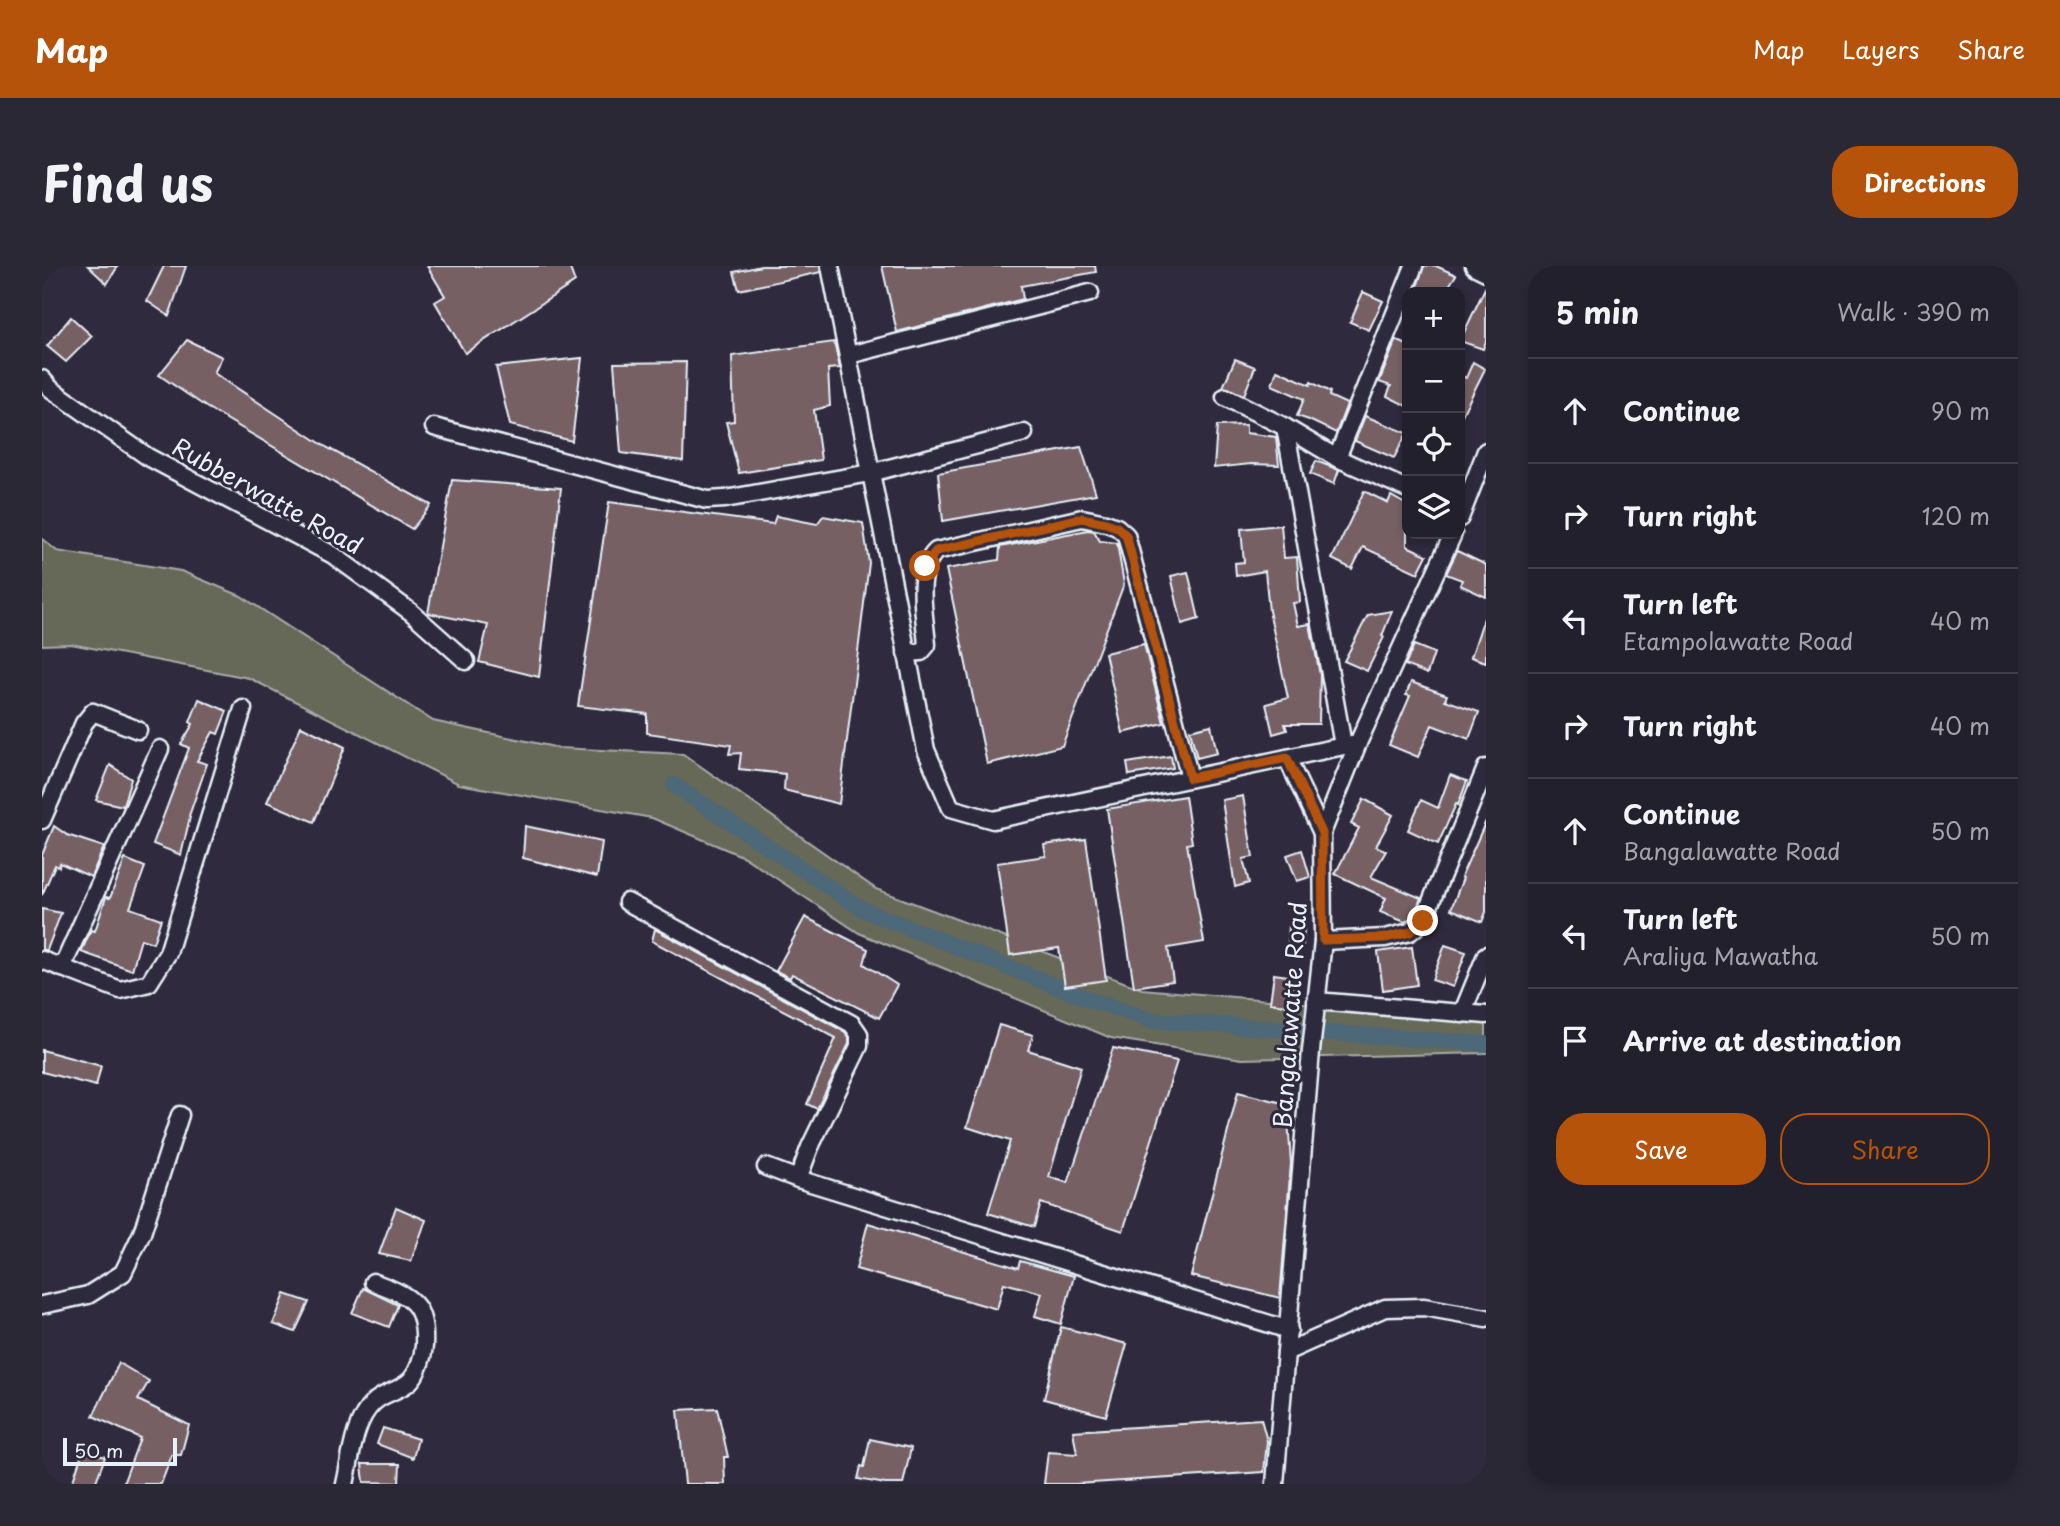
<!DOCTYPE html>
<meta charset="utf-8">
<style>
:root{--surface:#23202e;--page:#2b2836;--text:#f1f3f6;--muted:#a3a3aa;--line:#403e4a;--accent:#b45309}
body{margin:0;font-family:"Playpen Sans",sans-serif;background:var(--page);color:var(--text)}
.controls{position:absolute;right:21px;top:21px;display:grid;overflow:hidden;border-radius:14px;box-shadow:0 4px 10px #0003}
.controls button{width:63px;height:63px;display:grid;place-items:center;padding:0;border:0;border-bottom:2px solid var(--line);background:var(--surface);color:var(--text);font:35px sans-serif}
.scale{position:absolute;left:21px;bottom:18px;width:114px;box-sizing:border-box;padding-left:7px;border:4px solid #e8f1f8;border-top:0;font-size:19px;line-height:24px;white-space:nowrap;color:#e8f1f8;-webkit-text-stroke:5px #2f2a3d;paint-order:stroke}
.stop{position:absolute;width:21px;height:21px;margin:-16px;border:5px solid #b45309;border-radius:50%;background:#fff}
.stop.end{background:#b45309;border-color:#fff;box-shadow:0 2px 7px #0008}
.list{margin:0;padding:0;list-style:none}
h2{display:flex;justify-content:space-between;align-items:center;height:91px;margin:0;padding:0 28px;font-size:30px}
h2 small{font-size:23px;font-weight:400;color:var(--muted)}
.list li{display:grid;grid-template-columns:46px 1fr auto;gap:21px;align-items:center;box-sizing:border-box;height:105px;padding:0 28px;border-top:2px solid var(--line)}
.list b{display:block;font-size:26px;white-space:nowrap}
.list p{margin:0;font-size:23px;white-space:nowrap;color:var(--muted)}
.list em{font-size:23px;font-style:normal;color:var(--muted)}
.actions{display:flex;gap:14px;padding:21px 28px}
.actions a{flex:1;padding:16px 0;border:2px solid var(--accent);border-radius:28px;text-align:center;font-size:24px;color:var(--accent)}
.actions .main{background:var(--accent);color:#fff}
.icon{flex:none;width:38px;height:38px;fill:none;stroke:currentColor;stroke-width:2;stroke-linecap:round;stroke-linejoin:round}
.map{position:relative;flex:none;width:1444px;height:1218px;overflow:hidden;border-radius:28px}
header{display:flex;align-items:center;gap:42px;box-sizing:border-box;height:98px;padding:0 35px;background:var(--accent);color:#fff}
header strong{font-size:33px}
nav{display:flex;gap:38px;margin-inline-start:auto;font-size:24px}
.intro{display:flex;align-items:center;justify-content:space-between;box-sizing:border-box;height:168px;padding:0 42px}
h1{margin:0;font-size:49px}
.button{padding:18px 32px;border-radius:28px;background:var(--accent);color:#fff;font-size:24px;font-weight:700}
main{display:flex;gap:42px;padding:0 42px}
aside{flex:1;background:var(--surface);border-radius:28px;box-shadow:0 4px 10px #0003}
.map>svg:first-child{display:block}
</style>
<header>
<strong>Map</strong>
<nav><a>Map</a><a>Layers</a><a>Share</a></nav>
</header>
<div class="intro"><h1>Find us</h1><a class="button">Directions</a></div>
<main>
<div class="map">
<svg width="1444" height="1218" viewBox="0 0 1444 1218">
<rect width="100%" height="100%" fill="#2f2a3d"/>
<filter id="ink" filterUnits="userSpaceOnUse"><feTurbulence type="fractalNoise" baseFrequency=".0143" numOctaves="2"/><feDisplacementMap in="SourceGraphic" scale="14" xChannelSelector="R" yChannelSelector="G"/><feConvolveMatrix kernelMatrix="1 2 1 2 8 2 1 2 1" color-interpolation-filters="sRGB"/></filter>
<g filter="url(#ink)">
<!-- green -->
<polygon fill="#666758" stroke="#a7aca8" stroke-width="2" points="0,273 15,285 139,305 199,330 391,455 517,482 641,488 834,623 1100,723 1444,753 1444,787 1200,793 1069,772 817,667 702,591 610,552 417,518 207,412 29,378 0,379"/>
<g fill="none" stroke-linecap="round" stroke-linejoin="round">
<!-- canal -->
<polyline stroke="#4e6778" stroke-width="16" points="636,522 632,519 822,644 1046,733 1109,754 1444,778"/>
</g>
<!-- building -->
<g fill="#766164" stroke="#e8f1f8" stroke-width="2">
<polygon points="46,0 76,0 65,18"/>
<polygon points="122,0 144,0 127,50 105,35"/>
<polygon points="385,0 527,0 533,16 423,87 393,36 403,30"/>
<polygon points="719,0 778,0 779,6 697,24 692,6"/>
<polygon points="840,0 1053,0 1054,6 979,20 981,33 855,66"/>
<polygon points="1382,0 1394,0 1414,9 1403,26 1387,26 1375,21"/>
<polygon points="1444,20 1444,75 1441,83 1418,75"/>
<polygon points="1321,26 1341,35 1327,64 1308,56"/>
<polygon points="29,51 50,70 24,96 5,80"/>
<polygon points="145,74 180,91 172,107 284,181 389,239 370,263 164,141 117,109"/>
<polygon points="1354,74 1365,79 1365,140 1345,130 1349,120 1337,116"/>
<polygon points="792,76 798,102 786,103 788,140 772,144 779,194 697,207 684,156 692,155 690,90"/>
<polygon points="540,92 530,175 468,159 454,101"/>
<polygon points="1193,93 1213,101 1202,129 1181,121"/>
<polygon points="644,96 641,195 579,187 572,97"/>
<polygon points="1431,96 1443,103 1418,153 1418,109 1424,112"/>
<polygon points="1235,104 1268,119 1269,116 1288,126 1287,130 1305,138 1294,167 1267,154 1255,150 1262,133 1230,119"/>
<polygon points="1323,150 1365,167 1352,192 1313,175"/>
<polygon points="1204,159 1204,167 1234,171 1237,199 1209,198 1172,202 1175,160"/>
<polygon points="1039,181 1054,228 901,255 896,207"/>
<polygon points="1274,195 1297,204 1292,218 1268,208"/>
<polygon points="410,214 519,222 497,411 437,396 446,359 386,347"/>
<polygon points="1322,225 1346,237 1349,230 1365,239 1365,280 1385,289 1376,307 1321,281 1310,303 1290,293"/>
<polygon points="567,236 731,258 734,250 775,258 781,250 821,257 827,297 797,538 742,524 743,508 697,503 699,487 687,488 689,479 605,467 605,448 536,440"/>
<polygon points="1239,259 1242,292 1255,291 1258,336 1251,337 1256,360 1268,358 1278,409 1277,458 1243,458 1245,464 1231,468 1224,438 1246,432 1227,345 1223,305 1194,310 1193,297 1202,296 1199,263"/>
<polygon points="1046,264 1052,265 1058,275 1075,277 1082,318 1020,480 945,498 904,303 957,294 958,281"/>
<polygon points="1415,285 1444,299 1444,331 1418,319 1420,314 1404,308"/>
<polygon points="1146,306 1157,353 1140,358 1129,310"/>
<polygon points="1350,345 1340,370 1342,371 1325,405 1302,395 1326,349"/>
<polygon points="1442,352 1444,352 1444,396 1429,391"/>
<polygon points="1102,378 1122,457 1081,467 1063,387"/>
<polygon points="1372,379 1392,387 1385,408 1363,399"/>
<polygon points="1369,416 1405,429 1403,434 1437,446 1427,473 1390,459 1376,491 1347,479 1368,430 1364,429"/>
<polygon points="157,433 185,445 176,468 171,466 155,495 165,498 147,550 148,551 139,589 111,578 147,482 139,478 151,458 148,456"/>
<polygon points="1169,459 1175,487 1155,492 1148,464"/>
<polygon points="259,460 303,481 272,556 225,536"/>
<polygon points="1129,490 1131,502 1087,509 1085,497"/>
<polygon points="68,499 89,513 81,540 54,534"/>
<polygon points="1408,509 1425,515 1416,539 1414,538 1396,578 1366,564 1379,534 1396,542"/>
<polygon points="1143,530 1150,577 1145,578 1162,676 1126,682 1131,715 1092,721 1065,543"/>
<polygon points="1201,530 1211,591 1201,593 1207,617 1193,621 1180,534"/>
<polygon points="1322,533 1351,549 1334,580 1344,585 1329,611 1379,632 1372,649 1363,656 1338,646 1344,632 1293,608 1317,562 1309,558"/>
<polygon points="1444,555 1444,646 1440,656 1409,643 1421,612 1419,611"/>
<polygon points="12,560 25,569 62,581 49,611 18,597 17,601 13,599 0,629 0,589"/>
<polygon points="483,560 560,576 555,611 481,592"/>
<polygon points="1044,573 1064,714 1023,720 1017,682 968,689 955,597 1004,590 1002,579"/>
<polygon points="1260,584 1268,611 1255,615 1245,589"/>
<polygon points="83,593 103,601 88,642 119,653 111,677 99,673 90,704 39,686 49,664 53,665 64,631 68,632"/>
<polygon points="0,643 19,647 5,684 0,684"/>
<polygon points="763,651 826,683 822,698 855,719 837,752 750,708 748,712 734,705"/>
<polygon points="1247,660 1262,661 1261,679 1246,678"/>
<polygon points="613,663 803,766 807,771 807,778 775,843 765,838 794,772 610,675"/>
<polygon points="1403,679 1424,686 1411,721 1390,714"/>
<polygon points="1370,681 1375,719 1341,724 1336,686"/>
<polygon points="1232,708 1254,711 1251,740 1228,737"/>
<polygon points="957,759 991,769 986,784 1039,801 1007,911 1026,917 1071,782 1135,795 1081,965 999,937 992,961 946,947 968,875 925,861"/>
<polygon points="0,784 59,800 54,820 0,806"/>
<polygon points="1196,826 1245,838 1249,897 1238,1032 1149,1010"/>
<polygon points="354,941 384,954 369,995 337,988"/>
<polygon points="826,957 976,1002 978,995 1032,1010 1019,1058 993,1050 1000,1027 962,1017 955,1043 814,1003"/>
<polygon points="321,1022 356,1039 347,1061 310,1047"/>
<polygon points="243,1028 267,1036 253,1066 231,1058"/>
<polygon points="1019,1061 1085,1078 1064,1150 1002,1133"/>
<polygon points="77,1097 107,1115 96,1134 147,1159 139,1189 130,1189 119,1218 81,1218 98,1172 51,1150"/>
<polygon points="675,1142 686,1191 682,1191 683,1218 643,1218 636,1144"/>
<polygon points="1219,1153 1225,1175 1222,1206 1034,1218 1002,1218 1006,1186 1035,1188 1031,1165"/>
<polygon points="341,1162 376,1173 371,1192 335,1178"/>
<polygon points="828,1173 869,1182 861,1218 843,1218 816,1213 819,1200 822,1201"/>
<polygon points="41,1184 63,1191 53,1218 30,1218"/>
<polygon points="320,1198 358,1198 357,1217 322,1216"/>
</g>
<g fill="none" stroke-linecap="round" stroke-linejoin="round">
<defs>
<g id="minor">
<polyline points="788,0 884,484 909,542 951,554 1316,477"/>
<polyline points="1432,0 1444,6"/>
<polyline points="807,89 1048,27"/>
<polyline points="0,113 9,123 106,191 291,289 369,346 424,395"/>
<polyline points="1183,131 1243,161"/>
<polyline points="392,161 665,234 683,233 828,207 982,167"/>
<polyline points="1295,192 1372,0"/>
<polyline points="1418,252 1444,185"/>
<path d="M 864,387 L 879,386 L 885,379 C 883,350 872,306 894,285 L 1040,252 L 1064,257 L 1075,261 L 1084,269 L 1148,512"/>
<polyline points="1301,479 1243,161 1295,192 1365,223"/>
<polyline points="1245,492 1280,567"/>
<polyline points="0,554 42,457 51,446 96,464"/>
<polyline points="585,636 810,758 817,768 817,780 768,881 756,913"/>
<polyline points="1281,675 1343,672 1368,666 1381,655 1444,502"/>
<polyline points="0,694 78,724 107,717 126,687 201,443"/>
<polyline points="20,702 118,483"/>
<polyline points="1274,735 1444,749"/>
<polyline points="1420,748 1444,689"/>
<polyline points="724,901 756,913 1247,1064"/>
<polyline points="0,1039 46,1029 81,1007 100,967 138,849"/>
<polyline points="1244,1086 1343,1042 1382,1041 1444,1052"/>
<path d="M 303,1218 C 309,1193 311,1156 331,1137 C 340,1127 358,1125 368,1115 C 376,1107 381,1091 382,1080 C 384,1037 369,1030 331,1016"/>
<polyline points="1233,1218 1269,785 1281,675 1280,567 1316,477 1411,268"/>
</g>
</defs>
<!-- minor casing -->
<use href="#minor" stroke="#e8f1f8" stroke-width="21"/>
<!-- minor -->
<use href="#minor" stroke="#2f2a3d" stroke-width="16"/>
</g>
</g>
<g fill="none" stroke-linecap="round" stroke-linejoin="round" filter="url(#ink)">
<!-- route -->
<polyline stroke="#b45309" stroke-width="9" points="883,300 894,285 1040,252 1064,257 1075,261 1084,269 1148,512 1245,492 1280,567 1281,674 1343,672 1368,666 1381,655"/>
</g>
<g text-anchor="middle" stroke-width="6" stroke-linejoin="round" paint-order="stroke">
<!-- street labels -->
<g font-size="24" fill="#e8f1f8" stroke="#2f2a3d">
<text transform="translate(225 231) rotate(29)" y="8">Rubberwatte Road</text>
<text transform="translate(1249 749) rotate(-86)" y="8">Bangalawatte Road</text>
</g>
</g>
</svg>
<div class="controls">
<button>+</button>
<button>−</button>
<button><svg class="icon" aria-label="locate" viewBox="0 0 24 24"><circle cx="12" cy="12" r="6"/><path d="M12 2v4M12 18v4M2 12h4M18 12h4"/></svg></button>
<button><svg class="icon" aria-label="layers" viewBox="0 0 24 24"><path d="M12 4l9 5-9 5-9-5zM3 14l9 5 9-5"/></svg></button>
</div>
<div class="scale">50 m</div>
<div class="stop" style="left:883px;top:300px"></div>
<div class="stop end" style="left:1381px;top:655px"></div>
</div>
<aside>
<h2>5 min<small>Walk · 390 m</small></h2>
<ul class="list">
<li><svg class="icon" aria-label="ahead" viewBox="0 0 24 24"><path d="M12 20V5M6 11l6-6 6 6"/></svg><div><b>Continue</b></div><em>90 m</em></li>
<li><svg class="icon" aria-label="right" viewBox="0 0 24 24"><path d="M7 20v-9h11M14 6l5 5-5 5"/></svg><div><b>Turn right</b></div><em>120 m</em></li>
<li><svg class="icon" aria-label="left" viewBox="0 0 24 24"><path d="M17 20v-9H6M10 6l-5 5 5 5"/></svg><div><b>Turn left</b><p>Etampolawatte Road</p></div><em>40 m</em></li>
<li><svg class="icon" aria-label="right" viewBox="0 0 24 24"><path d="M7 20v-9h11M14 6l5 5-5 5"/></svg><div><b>Turn right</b></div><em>40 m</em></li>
<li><svg class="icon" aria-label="ahead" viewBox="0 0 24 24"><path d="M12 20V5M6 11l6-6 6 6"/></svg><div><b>Continue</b><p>Bangalawatte Road</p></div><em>50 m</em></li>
<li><svg class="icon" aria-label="left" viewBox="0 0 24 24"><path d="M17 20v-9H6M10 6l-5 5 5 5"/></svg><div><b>Turn left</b><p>Araliya Mawatha</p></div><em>50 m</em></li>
<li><svg class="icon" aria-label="arrive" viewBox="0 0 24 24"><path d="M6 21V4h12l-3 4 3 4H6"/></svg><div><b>Arrive at destination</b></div></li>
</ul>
<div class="actions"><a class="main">Save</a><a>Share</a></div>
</aside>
</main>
